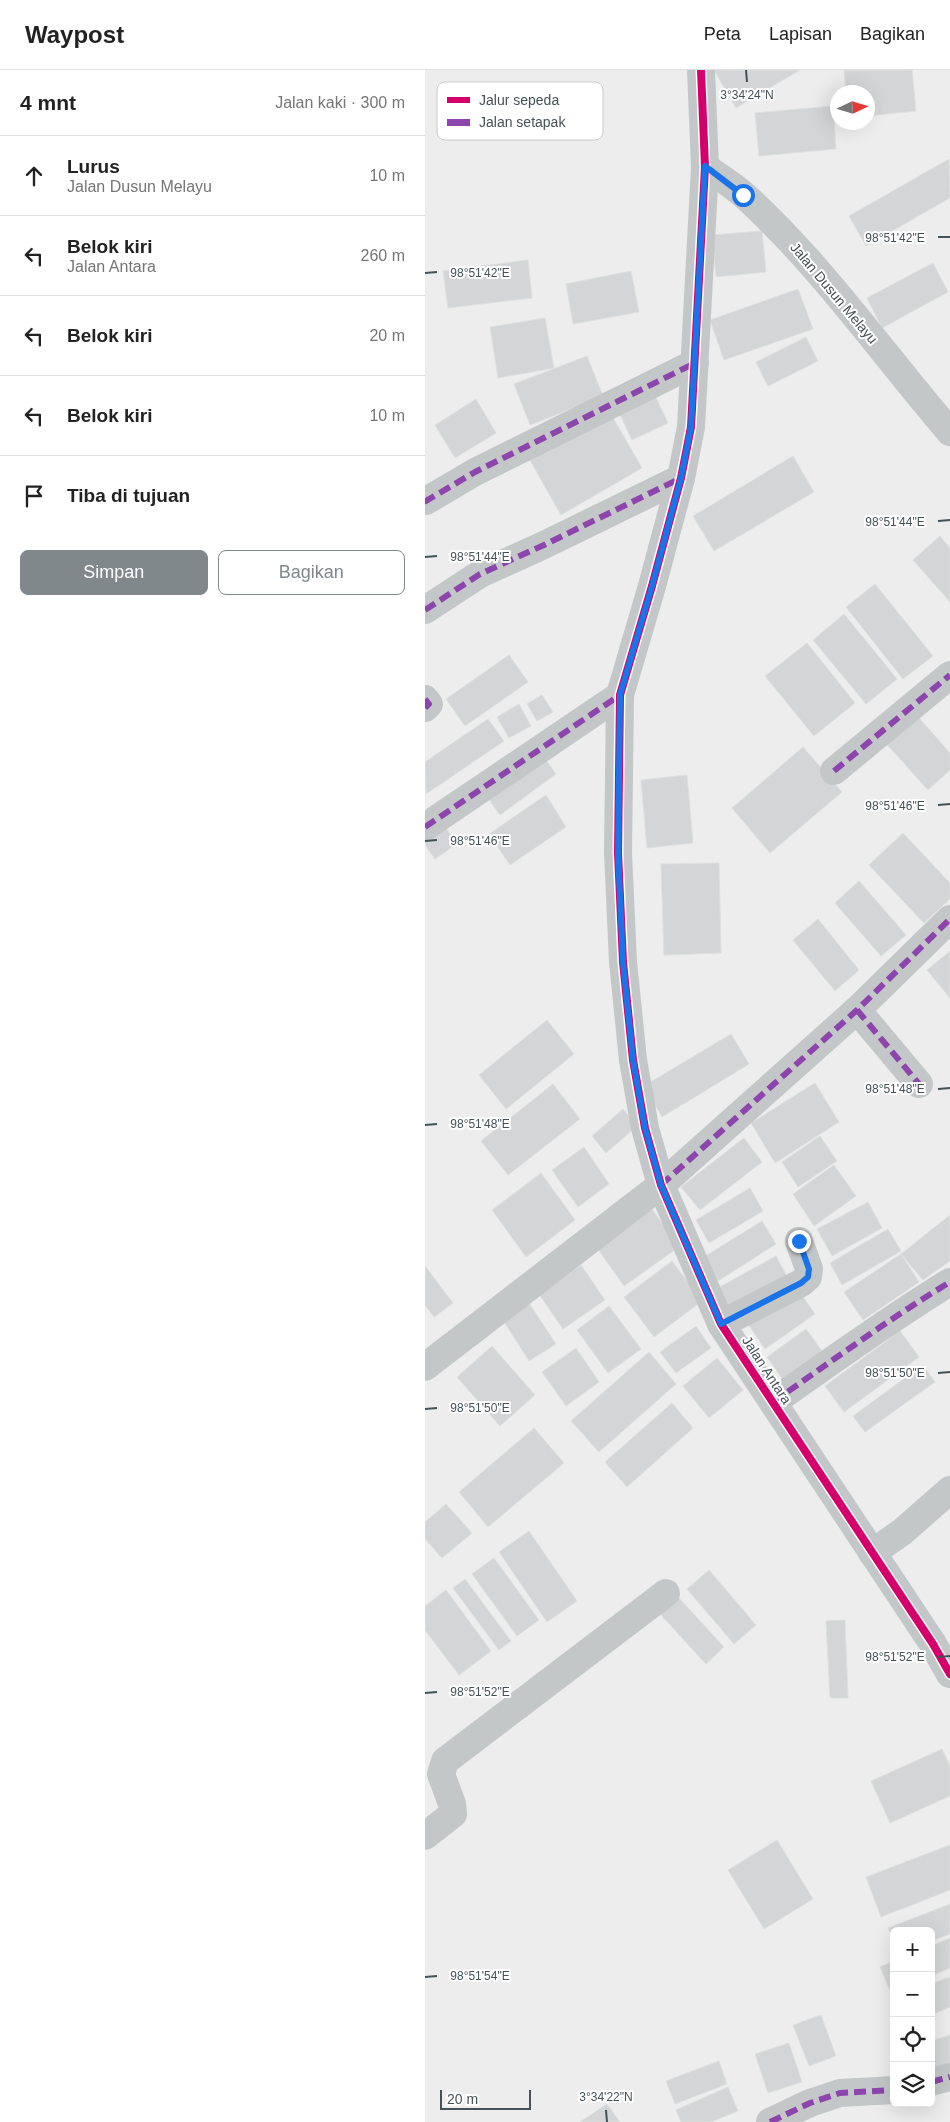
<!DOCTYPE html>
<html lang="id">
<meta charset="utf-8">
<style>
:root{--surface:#fff;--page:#f6f6f6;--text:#222;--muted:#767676;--line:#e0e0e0;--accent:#80888b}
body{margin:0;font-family:Helvetica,sans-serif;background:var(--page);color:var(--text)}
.controls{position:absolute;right:15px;bottom:15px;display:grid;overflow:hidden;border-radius:8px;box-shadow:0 5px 20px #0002}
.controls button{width:45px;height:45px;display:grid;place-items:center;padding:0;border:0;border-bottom:1px solid var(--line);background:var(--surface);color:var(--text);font:25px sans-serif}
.compass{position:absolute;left:405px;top:15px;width:45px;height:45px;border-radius:50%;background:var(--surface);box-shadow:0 5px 20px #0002;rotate:86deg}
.scale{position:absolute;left:15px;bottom:12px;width:91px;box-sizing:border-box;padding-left:5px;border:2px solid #465156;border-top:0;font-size:14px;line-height:18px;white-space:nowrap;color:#465156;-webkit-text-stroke:4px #fff;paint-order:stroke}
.stop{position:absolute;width:15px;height:15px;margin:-11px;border:4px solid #1a73e8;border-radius:50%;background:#fff}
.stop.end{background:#1a73e8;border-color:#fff;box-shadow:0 1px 5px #0008}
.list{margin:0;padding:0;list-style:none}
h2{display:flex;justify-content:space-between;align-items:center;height:65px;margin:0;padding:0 20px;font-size:21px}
h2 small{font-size:16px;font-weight:400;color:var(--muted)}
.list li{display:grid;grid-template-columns:32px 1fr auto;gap:15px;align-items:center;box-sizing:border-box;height:80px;padding:0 20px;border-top:1px solid var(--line)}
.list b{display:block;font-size:19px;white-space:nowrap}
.list p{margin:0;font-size:16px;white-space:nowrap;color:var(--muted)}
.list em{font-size:16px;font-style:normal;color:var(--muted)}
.actions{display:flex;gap:10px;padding:15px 20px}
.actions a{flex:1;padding:11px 0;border:1px solid var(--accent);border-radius:8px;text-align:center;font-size:18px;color:var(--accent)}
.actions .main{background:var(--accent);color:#fff}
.icon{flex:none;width:28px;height:28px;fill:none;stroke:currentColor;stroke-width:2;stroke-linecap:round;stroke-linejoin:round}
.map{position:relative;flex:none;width:525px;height:2052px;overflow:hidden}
header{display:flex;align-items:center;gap:30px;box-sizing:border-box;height:70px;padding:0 25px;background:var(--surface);border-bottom:1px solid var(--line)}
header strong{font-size:24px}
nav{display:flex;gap:28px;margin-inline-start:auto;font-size:18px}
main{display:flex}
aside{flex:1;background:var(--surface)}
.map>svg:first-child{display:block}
</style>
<header>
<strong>Waypost</strong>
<nav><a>Peta</a><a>Lapisan</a><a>Bagikan</a></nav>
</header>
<main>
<aside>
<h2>4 mnt<small>Jalan kaki · 300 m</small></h2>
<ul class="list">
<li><svg class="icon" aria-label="ahead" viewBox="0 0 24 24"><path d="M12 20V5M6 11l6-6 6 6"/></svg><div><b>Lurus</b><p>Jalan Dusun Melayu</p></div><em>10 m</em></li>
<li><svg class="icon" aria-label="left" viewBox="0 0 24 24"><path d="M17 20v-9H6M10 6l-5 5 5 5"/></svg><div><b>Belok kiri</b><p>Jalan Antara</p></div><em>260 m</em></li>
<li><svg class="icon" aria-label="left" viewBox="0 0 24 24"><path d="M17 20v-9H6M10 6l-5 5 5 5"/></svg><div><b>Belok kiri</b></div><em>20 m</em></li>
<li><svg class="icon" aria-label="left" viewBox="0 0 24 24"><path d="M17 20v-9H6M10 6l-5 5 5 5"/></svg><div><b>Belok kiri</b></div><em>10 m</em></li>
<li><svg class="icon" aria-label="arrive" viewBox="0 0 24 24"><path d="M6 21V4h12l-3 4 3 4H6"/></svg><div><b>Tiba di tujuan</b></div></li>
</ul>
<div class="actions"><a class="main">Simpan</a><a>Bagikan</a></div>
</aside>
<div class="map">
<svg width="525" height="2052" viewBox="0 0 525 2052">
<rect width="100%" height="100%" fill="#ededed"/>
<!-- building -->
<g fill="#d3d5d6" stroke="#dedfdf">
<polygon points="289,0 375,0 311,38"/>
<polygon points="419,0 487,0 491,41 442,46 442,22 421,22"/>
<polygon points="408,36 411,79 334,86 330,43"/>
<polygon points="524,89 525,128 441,176 424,146"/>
<polygon points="337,161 341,202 291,207 287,165"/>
<polygon points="103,190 107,228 23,238 18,201"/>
<polygon points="508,193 523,222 457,258 442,228"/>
<polygon points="206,201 214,242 148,254 141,214"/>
<polygon points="373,219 388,259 299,290 285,250"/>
<polygon points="120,248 129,298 73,308 65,257"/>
<polygon points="381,267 393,291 343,316 331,292"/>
<polygon points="162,286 178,326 105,355 89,314"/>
<polygon points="227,319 243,353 207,370 191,336"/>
<polygon points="51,329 71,363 30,388 10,355"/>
<polygon points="183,339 217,398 136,445 102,385"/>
<polygon points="368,386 389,422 289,481 268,446"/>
<polygon points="515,466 525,478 525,532 488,490"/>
<polygon points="450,514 508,586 478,609 421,537"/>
<polygon points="419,544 472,609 441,634 388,570"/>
<polygon points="382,573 430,633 389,666 340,606"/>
<polygon points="84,585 103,612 40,656 21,629"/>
<polygon points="117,625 128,642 112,651 102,634"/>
<polygon points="94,634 106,656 84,668 72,647"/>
<polygon points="488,641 525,683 525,700 503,720 457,669"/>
<polygon points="63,649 79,671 1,724 0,692"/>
<polygon points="378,677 417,722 345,783 307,738"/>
<polygon points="116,683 131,704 75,745 60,724"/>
<polygon points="262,705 268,773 222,778 216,710"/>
<polygon points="121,725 141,757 85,795 64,764"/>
<polygon points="14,748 32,774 10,789 0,775 0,758"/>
<polygon points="478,763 525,813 525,829 499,853 444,795"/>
<polygon points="294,793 296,883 239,885 236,794"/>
<polygon points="434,811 481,865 456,886 410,833"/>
<polygon points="393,849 434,900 410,921 368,870"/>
<polygon points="525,881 525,928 502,900"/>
<polygon points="122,950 149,984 81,1039 54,1005"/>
<polygon points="306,964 324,994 237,1047 219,1016"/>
<polygon points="390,1013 414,1052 350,1093 326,1053"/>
<polygon points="128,1014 155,1049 83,1105 56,1071"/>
<polygon points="198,1039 212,1056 181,1083 167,1066"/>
<polygon points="395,1066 412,1091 373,1117 357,1092"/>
<polygon points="319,1068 337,1092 275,1140 256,1117"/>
<polygon points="159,1077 184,1114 153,1137 127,1100"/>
<polygon points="409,1095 431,1126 389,1156 368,1124"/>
<polygon points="116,1103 150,1150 101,1187 67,1140"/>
<polygon points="325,1118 338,1141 284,1173 271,1150"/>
<polygon points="443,1132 457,1158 407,1186 392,1159"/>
<polygon points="227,1139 254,1177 199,1216 172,1178"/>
<polygon points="525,1145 525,1191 498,1210 476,1184"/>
<polygon points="337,1151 351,1174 293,1211 279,1187"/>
<polygon points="463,1159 476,1181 417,1215 405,1193"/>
<polygon points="476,1184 494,1212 438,1250 419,1222"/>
<polygon points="351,1186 363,1208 303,1241 291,1219"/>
<polygon points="247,1191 277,1231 229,1267 199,1227"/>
<polygon points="156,1195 180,1230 138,1259 114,1224"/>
<polygon points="0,1196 28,1233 9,1247 0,1235"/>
<polygon points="371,1217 390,1244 340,1279 322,1253"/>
<polygon points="100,1227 131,1274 104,1291 74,1244"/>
<polygon points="184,1236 216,1279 183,1303 152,1260"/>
<polygon points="271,1256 286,1278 251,1303 235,1282"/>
<polygon points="381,1259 397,1281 358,1310 342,1287"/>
<polygon points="475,1261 494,1287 419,1342 400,1316"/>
<polygon points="67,1276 110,1325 75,1356 32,1307"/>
<polygon points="151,1278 174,1312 141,1336 117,1302"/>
<polygon points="224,1282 251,1314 174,1382 146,1351"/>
<polygon points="292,1288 318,1320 284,1348 258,1316"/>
<polygon points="498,1295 510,1312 440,1362 428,1346"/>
<polygon points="247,1333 268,1358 202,1417 180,1392"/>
<polygon points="109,1358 139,1393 63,1457 34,1422"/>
<polygon points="21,1434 47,1463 17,1488 0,1469 0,1452"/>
<polygon points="104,1461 152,1531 122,1552 74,1482"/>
<polygon points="69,1488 114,1550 92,1566 47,1504"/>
<polygon points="284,1500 331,1555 309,1574 262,1519"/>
<polygon points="40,1509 86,1571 74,1580 28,1518"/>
<polygon points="21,1520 66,1581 34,1605 0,1560 0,1536"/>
<polygon points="253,1527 299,1577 281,1594 235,1544"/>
<polygon points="420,1550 423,1628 405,1628 401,1551"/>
<polygon points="517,1679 525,1696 525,1726 465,1753 446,1711"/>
<polygon points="352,1770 388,1829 339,1859 303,1800"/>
<polygon points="525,1775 525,1820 456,1847 441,1807"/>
<polygon points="525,1834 525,1864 506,1871 506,1861 469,1861 469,1873 463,1858"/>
<polygon points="525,1868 525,1898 506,1906 506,1876"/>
<polygon points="469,1891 469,1921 466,1923 455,1897"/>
<polygon points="525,1907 525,1937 506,1945 506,1914"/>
<polygon points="396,1945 411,1986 384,1996 368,1955"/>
<polygon points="525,1965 525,2000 506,2005 506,1971"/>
<polygon points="364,1973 377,2012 343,2023 330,1984"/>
<polygon points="294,1991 302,2014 250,2034 241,2011"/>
<polygon points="303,2017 313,2041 286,2052 256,2052 251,2040"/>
<polygon points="182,2034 195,2052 155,2052"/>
</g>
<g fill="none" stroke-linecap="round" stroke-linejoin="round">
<!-- minor -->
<g stroke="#c4c7c8" stroke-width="28">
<polyline points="276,0 280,97 266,357 256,408 227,516 195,625 193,783 198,892 208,990 220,1058 236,1115 296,1254 508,1574 525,1604"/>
<path d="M 280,97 C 293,106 308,115 320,126 C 397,196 457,283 525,362"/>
<polyline points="0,429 1,431 50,402 270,293"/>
<polyline points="0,540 55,504 119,475 256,408"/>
<polyline points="0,629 4,634 0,638"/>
<polyline points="409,701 525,605"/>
<polyline points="0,757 195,625"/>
<polyline points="432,940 494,1014"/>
<polyline points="296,1254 376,1213 383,1207 384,1199 374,1171"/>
<polyline points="0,1297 236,1115 432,940 525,849"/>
<path d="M 348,1332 C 407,1291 464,1249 525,1212"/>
<polyline points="447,1483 477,1462 525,1420"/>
<polyline points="0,1766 28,1744 27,1734 16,1704 20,1691 241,1523"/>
<polyline points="506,2012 525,2007"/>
<polyline points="345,2052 385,2033 415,2023 469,2020"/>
</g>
<!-- quiet -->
<g stroke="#8e44ad" stroke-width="6" stroke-dasharray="12 6" stroke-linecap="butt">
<polyline points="0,429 1,431 50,402 270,293"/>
<polyline points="0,540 55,504 119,475 256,408"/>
<polyline points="0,629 4,634 0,638"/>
<polyline points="409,701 525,605"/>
<polyline points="0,757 195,625"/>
<polyline points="432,940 494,1014"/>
<polyline points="236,1115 432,940 525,849"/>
<path d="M 348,1332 C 407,1291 464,1249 525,1212"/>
<polyline points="506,2012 525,2007"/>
<polyline points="345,2052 385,2033 415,2023 469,2020"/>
</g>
<defs>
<polyline id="cycleway" points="276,0 280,97 266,357 256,408 227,516 195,625 193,783 198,892 208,990 220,1058 236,1115 296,1254 508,1574 525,1604"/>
</defs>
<!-- cycleway casing -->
<use href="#cycleway" stroke="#fff" stroke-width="11"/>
<!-- cycleway -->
<use href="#cycleway" stroke="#d6006c" stroke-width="8"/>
</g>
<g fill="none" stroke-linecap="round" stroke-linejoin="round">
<!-- route -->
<polyline stroke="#1a73e8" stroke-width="6" points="318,125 280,96 266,357 256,408 227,516 195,625 193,783 198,892 208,990 220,1058 236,1115 296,1254 376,1213 383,1207 384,1199 374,1171"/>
</g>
<!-- ticks -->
<path fill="none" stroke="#465156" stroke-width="2" d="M 321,0 L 322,12M 513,167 L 525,167M 0,203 L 12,202M 513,451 L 525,450M 0,487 L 12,486M 513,735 L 525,734M 0,771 L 12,770M 513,1019 L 525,1018M 0,1055 L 12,1054M 513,1303 L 525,1302M 0,1339 L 12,1338M 513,1587 L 525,1586M 0,1623 L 12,1622M 0,1907 L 12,1906M 181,2040 L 182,2052"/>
<g text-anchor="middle" stroke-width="4" stroke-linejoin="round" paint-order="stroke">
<!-- street labels -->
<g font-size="14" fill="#465156" stroke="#fff">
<text transform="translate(409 223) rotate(50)" y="5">Jalan Dusun Melayu</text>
<text transform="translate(342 1300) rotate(57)" y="5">Jalan Antara</text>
</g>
</g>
<!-- legend -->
<rect x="12" y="12" width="166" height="58" rx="8" fill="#fff" stroke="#c8cbcc" stroke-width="1"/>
<rect x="22" y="27" width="23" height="6" fill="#d6006c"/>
<rect x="22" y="49" width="23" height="7" fill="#8e44ad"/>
<g font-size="14" fill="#465156">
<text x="54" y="35">Jalur sepeda</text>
<text x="54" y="57">Jalan setapak</text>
</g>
<g font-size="12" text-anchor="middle" fill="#465156" stroke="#fff" stroke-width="4" stroke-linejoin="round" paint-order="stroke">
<text x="322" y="29">3°34'24"N</text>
<text x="470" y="172">98°51'42"E</text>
<text x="55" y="207">98°51'42"E</text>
<text x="470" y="456">98°51'44"E</text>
<text x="55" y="491">98°51'44"E</text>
<text x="470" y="740">98°51'46"E</text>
<text x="55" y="775">98°51'46"E</text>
<text x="470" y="1023">98°51'48"E</text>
<text x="55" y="1058">98°51'48"E</text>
<text x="470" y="1307">98°51'50"E</text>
<text x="55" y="1342">98°51'50"E</text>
<text x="470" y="1591">98°51'52"E</text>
<text x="55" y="1626">98°51'52"E</text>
<text x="55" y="1910">98°51'54"E</text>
<text x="181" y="2031">3°34'22"N</text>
</g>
</svg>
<div class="controls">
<button>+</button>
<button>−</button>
<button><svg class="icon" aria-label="locate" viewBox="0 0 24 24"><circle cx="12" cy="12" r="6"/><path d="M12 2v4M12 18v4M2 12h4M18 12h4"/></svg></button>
<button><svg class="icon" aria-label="layers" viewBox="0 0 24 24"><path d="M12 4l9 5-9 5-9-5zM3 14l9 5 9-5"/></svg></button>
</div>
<svg class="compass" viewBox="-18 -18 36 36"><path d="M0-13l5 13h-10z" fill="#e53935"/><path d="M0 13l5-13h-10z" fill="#767676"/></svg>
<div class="scale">20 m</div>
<div class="stop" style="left:318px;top:125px"></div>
<div class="stop end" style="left:374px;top:1171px"></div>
</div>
</main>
